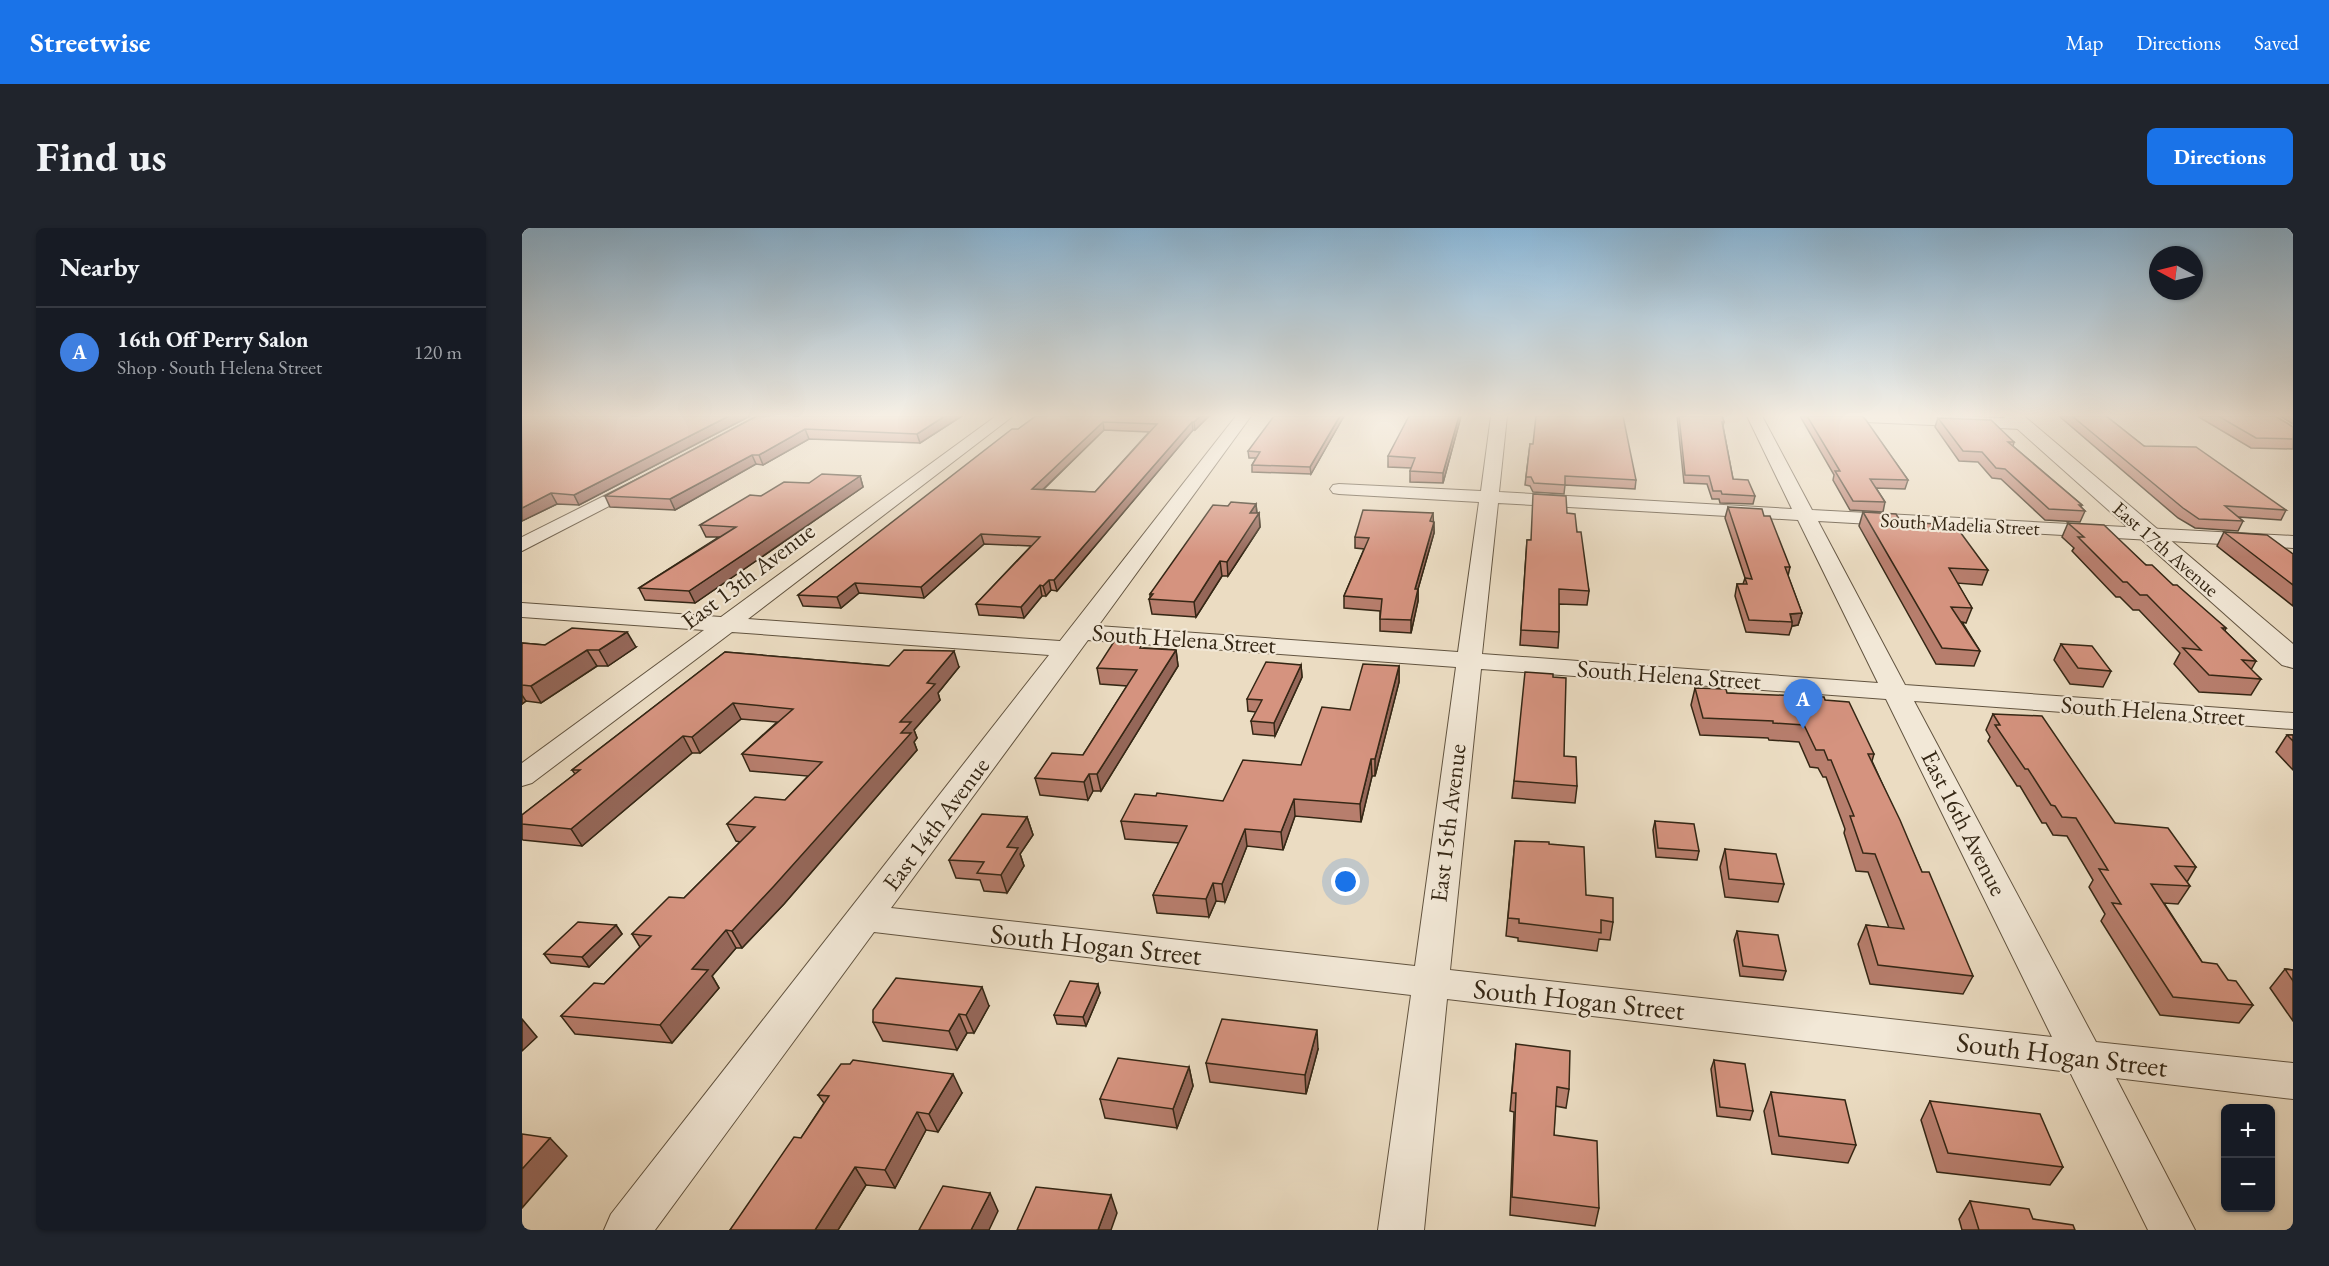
<!DOCTYPE html>
<meta charset="utf-8">
<style>
:root{--surface:#171b24;--page:#20242c;--text:#f1f3f6;--muted:#9ea1a6;--line:#363941;--accent:#1a73e8}
body{margin:0;font-family:"EB Garamond",serif;background:var(--page);color:var(--text)}
.controls{position:absolute;right:18px;bottom:18px;display:grid;overflow:hidden;border-radius:9px;box-shadow:0 2px 4px #0004}
.controls button{width:54px;height:54px;display:grid;place-items:center;padding:0;border:0;border-bottom:2px solid var(--line);background:var(--surface);color:var(--text);font:30px sans-serif}
.compass{position:absolute;left:1627px;top:18px;width:54px;height:54px;border-radius:50%;background:var(--surface);box-shadow:0 2px 4px #0004;rotate:277deg}
.you{position:absolute;left:824px;top:654px;width:21px;height:21px;margin:-15px;border:4px solid #fff;border-radius:50%;background:#1a73e8;box-shadow:0 0 0 9px #1a73e833}
.badge{display:grid;place-items:center;width:39px;height:39px;border-radius:50%;background:var(--accent);color:#fff;font-size:20px;font-weight:700}
.pin{position:absolute;translate:-50% -50px;filter:drop-shadow(0 2px 3px #0008)}
.pin::after{content:'';position:absolute;top:32px;width:21px;height:18px;background:inherit;clip-path:polygon(0 0,100% 0,50% 100%)}
.list{margin:0;padding:0;list-style:none}
h2{display:flex;justify-content:space-between;align-items:center;height:78px;margin:0;padding:0 24px;font-size:26px}
h2 small{font-size:20px;font-weight:400;color:var(--muted)}
.list li{display:grid;grid-template-columns:39px 1fr auto;gap:18px;align-items:center;box-sizing:border-box;height:90px;padding:0 24px;border-top:2px solid var(--line)}
.list b{display:block;font-size:22px;white-space:nowrap}
.list p{margin:0;font-size:20px;white-space:nowrap;color:var(--muted)}
.list em{font-size:20px;font-style:normal;color:var(--muted)}
.map{position:relative;flex:none;width:1771px;height:1002px;overflow:hidden;border-radius:9px}
header{display:flex;align-items:center;gap:36px;box-sizing:border-box;height:84px;padding:0 30px;background:var(--accent);color:#fff}
header strong{font-size:28px}
nav{display:flex;gap:33px;margin-inline-start:auto;font-size:21px}
.intro{display:flex;align-items:center;justify-content:space-between;box-sizing:border-box;height:144px;padding:0 36px}
h1{margin:0;font-size:42px}
.button{padding:15px 27px;border-radius:9px;background:var(--accent);color:#fff;font-size:21px;font-weight:700}
main{display:flex;gap:36px;padding:0 36px}
aside{flex:1;background:var(--surface);border-radius:9px;box-shadow:0 2px 4px #0004}
.map>svg:first-child{display:block}
</style>
<header>
<strong>Streetwise</strong>
<nav><a>Map</a><a>Directions</a><a>Saved</a></nav>
</header>
<div class="intro"><h1>Find us</h1><a class="button">Directions</a></div>
<main>
<aside>
<h2>Nearby<small></small></h2>
<ul class="list">
<li><span class="badge" style="background:#3f7fe0">A</span><div><b>16th Off Perry Salon</b><p>Shop · South Helena Street</p></div><em>120 m</em></li>
</ul>
</aside>
<div class="map">
<svg width="1771" height="1002" viewBox="0 0 1771 1002">
<rect width="100%" height="100%" fill="#ebdcc2"/>
<filter id="stains"><feTurbulence type="fractalNoise" baseFrequency=".00333" numOctaves="4"/><feColorMatrix values="0 0 0 0 .2 0 0 0 0 .09 0 0 0 0 .02 0 0 0 .5 -.17"/></filter>
<radialGradient id="worn" r=".72"><stop offset=".6" stop-color="#630" stop-opacity="0"/><stop offset="1" stop-color="#630" stop-opacity=".3"/></radialGradient>
<g fill="none" stroke-linecap="round" stroke-linejoin="round">
<defs>
<g id="minor">
<path d="M 474,188 L 491,188 L 226,391 L 538,413 L 714,188 L 729,188 L 576,398 L 936,424 L 957,274 L 817,266 L 811,265 L 808,261 L 811,257 L 817,256 L 959,263 L 969,188 L 985,188 L 977,264 L 1270,281 L 1225,188 L 1240,188 L 1290,282 L 1771,308 L 1771,320 L 1296,293 L 1383,457 L 1771,485 L 1771,501 L 1392,473 L 1574,814 L 1771,835 L 1771,871 L 1594,850 L 1673,1002 L 1626,1002 L 1548,844 L 925,771 L 902,1002 L 856,1002 L 889,767 L 352,704 L 133,1002 L 82,1002 L 89,986 L 527,427 L 210,404 L 10,555 L 0,558 L 0,535 L 182,402 L 0,389 L 0,375 L 199,389 ZM 976,275 L 1276,292 L 1356,455 L 960,426 ZM 566,412 L 934,439 L 893,738 L 369,680 ZM 959,441 L 1364,471 L 1530,809 L 928,742 Z"/>
<polygon points="1314,188 1432,188 1499,191 1507,196 1499,201 1321,193"/>
<polygon points="118,250 124,251 127,255 124,259 0,323 0,309"/>
</g>
<polygon id="tertiary" points="1481,188 1502,188 1771,416 1771,440 1760,437"/>
</defs>
<!-- minor casing -->
<use href="#minor" stroke="#625440" stroke-width="2"/>
<!-- tertiary casing -->
<use href="#tertiary" stroke="#625440" stroke-width="2"/>
<!-- minor -->
<use href="#minor" fill="#f2e8d7" fill-rule="evenodd"/>
<!-- tertiary -->
<use href="#tertiary" fill="#f2e8d7" fill-rule="evenodd"/>
</g>
<!-- wall -->
<g fill="#b77e6d" stroke="#352715" stroke-width="1.5" fill-rule="evenodd">
<polygon points="0,188 228,188 57,277 35,276 0,293"/>
<polygon points="235,188 440,188 398,215 287,211 241,237 234,236 153,282 88,279 83,268"/>
<path d="M 514,188 L 687,188 L 673,202 L 671,202 L 535,363 L 529,362 L 524,368 L 520,368 L 502,390 L 457,387 L 454,376 L 509,318 L 462,316 L 402,370 L 337,365 L 319,380 L 281,378 L 276,367 ZM 582,202 L 627,204 L 573,264 L 521,262 Z"/>
<polygon points="822,188 789,246 730,244 730,237 734,230 727,230 726,223"/>
<polygon points="1155,188 1200,188 1202,194 1201,198 1211,251 1233,268 1231,276 1198,275 1197,271 1190,271 1185,256 1162,255"/>
<polygon points="1278,188 1340,188 1386,252 1383,261 1354,260 1363,274 1361,284 1328,282 1311,252 1312,247"/>
<polygon points="1537,188 1584,188 1622,218 1764,282 1759,292 1716,289 1721,293 1716,303 1673,300 1656,290"/>
<polygon points="1675,188 1753,188 1771,199 1771,221 1729,220"/>
<polygon points="1758,188 1771,188 1771,196"/>
<polygon points="1416,190 1492,214 1491,218 1560,277 1559,279 1563,283 1558,294 1523,292 1479,251 1470,250 1456,234 1437,233 1413,199"/>
<polygon points="938,192 921,255 888,254 888,243 889,240 866,239 866,228"/>
<polygon points="1008,216 1114,252 1113,261 1043,257 1042,266 1011,264 1008,258 1003,257"/>
<polygon points="338,248 341,259 173,375 123,372 117,360 197,309 184,309 178,297 239,268 287,255"/>
<polygon points="734,276 735,285 737,285 738,299 706,348 700,348 674,389 630,386 627,371 628,370 628,366 706,278"/>
<polygon points="1206,279 1268,339 1266,348 1280,385 1276,397 1270,398 1267,407 1224,404 1213,368 1215,356 1221,356 1223,350 1203,290"/>
<polygon points="1341,284 1379,294 1466,342 1460,357 1435,355 1450,380 1444,395 1440,394 1458,423 1452,438 1414,436 1337,298"/>
<polygon points="911,285 912,305 896,361 896,373 889,405 858,403 858,383 822,380 822,368 842,321 833,320 833,309"/>
<polygon points="1045,285 1055,304 1067,363 1065,377 1037,376 1037,404 1036,420 998,417 1005,312 1009,312"/>
<polygon points="1546,295 1624,337 1651,357 1704,400 1703,403 1734,433 1729,442 1739,451 1729,467 1677,464 1652,436 1658,425 1617,382 1611,382 1598,369 1594,369 1550,323 1552,320 1540,309"/>
<polygon points="1702,304 1771,326 1771,378 1695,318"/>
<polygon points="0,415 23,417 114,419 86,438 75,438 19,475 4,473 0,476"/>
<polygon points="1539,416 1589,443 1581,459 1548,456 1532,432"/>
<polygon points="622,420 654,422 656,438 579,563 571,563 566,572 518,567 513,550 561,527 605,458 578,456 575,440"/>
<polygon points="203,424 367,438 437,439 416,465 418,472 392,502 395,510 392,514 395,522 262,676 220,720 214,720 190,748 197,760 150,815 53,806 39,788 82,756 118,719 110,706 162,670 218,614 214,613 205,596 263,572 286,548 228,543 220,526 255,494 219,491 178,525 170,525 60,618 1,612 0,611 0,587 53,546 50,542"/>
<polygon points="779,437 780,449 753,508 731,506 729,493 734,484 726,483 725,471"/>
<polygon points="877,438 877,454 853,548 850,548 839,594 773,588 761,622 725,618 703,674 694,673 687,689 635,685 631,667 657,615 603,611 599,593 701,573 779,537 828,482"/>
<polygon points="1031,449 1042,528 1055,558 1053,575 990,570 992,553"/>
<polygon points="1173,460 1205,465 1303,472 1352,526 1350,533 1400,644 1451,748 1441,766 1348,756 1336,716 1344,697 1367,700 1346,644 1334,643 1322,605 1323,601 1304,549 1301,549 1296,540 1288,539 1277,514 1247,512 1246,510 1178,507 1169,477"/>
<polygon points="1471,486 1593,595 1674,639 1665,654 1668,658 1656,676 1642,675 1680,734 1706,752 1731,777 1717,795 1638,787 1579,693 1583,686 1567,659 1571,652 1545,608 1531,607 1524,595 1520,595 1498,558 1495,558 1466,513 1468,509 1464,502"/>
<polygon points="1765,507 1771,507 1771,542 1754,524"/>
<polygon points="505,589 511,607 498,626 502,638 485,665 462,663 458,652 434,650 427,632"/>
<polygon points="1133,593 1177,623 1175,632 1134,629 1131,602"/>
<polygon points="993,613 1027,616 1064,667 1091,694 1088,712 1077,711 1075,723 996,713 996,710 984,708"/>
<polygon points="1203,621 1262,656 1256,674 1203,669 1198,639"/>
<polygon points="94,697 100,706 67,739 29,735 22,726"/>
<polygon points="1215,703 1264,743 1261,752 1218,748 1212,712"/>
<polygon points="1763,741 1771,742 1771,793 1748,760"/>
<polygon points="578,765 564,798 535,796 532,787"/>
<polygon points="467,778 452,805 445,805 435,822 361,813 351,794"/>
<polygon points="994,816 1047,861 1044,880 1033,878 1032,907 1077,980 1073,998 988,987 992,884 988,883"/>
<polygon points="796,821 784,866 688,854 684,835"/>
<polygon points="1192,832 1231,883 1228,892 1195,888 1189,841"/>
<polygon points="667,839 671,858 655,900 583,890 578,871"/>
<polygon points="1249,864 1334,917 1326,935 1250,926 1242,883"/>
<polygon points="440,865 416,904 404,902 373,960 344,957 316,1002 208,1002 279,910 302,875 296,867"/>
<polygon points="1408,873 1541,939 1528,957 1415,944 1399,892"/>
<polygon points="1448,973 1511,991 1553,1002 1440,1002 1437,991"/>
</g>
<!-- shaded-wall -->
<g fill="#956759" stroke="#352715" stroke-width="1.5">
<polygon points="207,188 228,188 57,277 52,267"/>
<polygon points="423,188 440,188 398,215 395,206"/>
<polygon points="678,188 687,188 673,202 672,194"/>
<polygon points="818,188 822,188 789,246 788,239"/>
<polygon points="937,188 939,188 938,192 921,255 921,245"/>
<polygon points="581,194 582,202 512,270 510,261"/>
<polygon points="670,194 671,202 535,363 532,352"/>
<polygon points="283,201 287,211 241,237 237,227"/>
<polygon points="230,227 234,236 153,282 148,271"/>
<polygon points="338,248 341,259 173,375 167,363"/>
<polygon points="29,265 35,276 0,293 0,280"/>
<polygon points="734,276 735,288 737,285 738,299 706,348 705,334 728,285"/>
<polygon points="912,294 912,305 896,361 896,373 889,405 889,392 893,361"/>
<polygon points="459,306 462,316 402,370 399,359"/>
<polygon points="698,333 700,348 674,389 672,374"/>
<polygon points="527,352 529,362 524,368 521,358"/>
<polygon points="333,355 337,365 319,380 315,369"/>
<polygon points="518,357 520,368 502,390 499,379"/>
<polygon points="1280,385 1276,397 1270,398 1270,394 1268,386"/>
<polygon points="105,404 114,419 86,438 77,422"/>
<polygon points="65,422 75,438 19,475 9,458"/>
<polygon points="654,422 656,438 579,563 575,546"/>
<polygon points="432,423 437,439 416,465 418,472 392,502 395,510 392,514 395,522 262,676 220,720 210,703 379,505 378,494 405,455"/>
<polygon points="779,437 780,449 753,508 752,495"/>
<polygon points="877,438 877,454 853,548 853,531"/>
<polygon points="0,467 4,473 0,476"/>
<polygon points="211,475 219,491 178,525 170,509"/>
<polygon points="161,508 170,525 60,618 49,601"/>
<polygon points="849,531 850,548 839,594 838,576"/>
<polygon points="567,546 571,563 566,572 562,554"/>
<polygon points="772,571 773,588 761,622 759,604"/>
<polygon points="505,589 511,607 498,626 502,638 485,665 479,647 485,619"/>
<polygon points="723,601 725,618 703,674 700,656"/>
<polygon points="691,655 694,673 687,689 684,671"/>
<polygon points="94,697 100,706 67,739 60,729"/>
<polygon points="204,702 214,720 190,748 197,760 150,815 138,797 170,741"/>
<polygon points="576,756 578,765 564,798 561,789"/>
<polygon points="460,759 467,778 452,805 444,787"/>
<polygon points="437,786 445,805 435,822 427,803"/>
<polygon points="0,791 15,809 0,823"/>
<polygon points="795,802 796,821 784,866 783,847"/>
<polygon points="667,839 671,858 655,900 651,881"/>
<polygon points="431,846 440,865 416,904 407,886"/>
<polygon points="395,884 404,902 373,960 363,942"/>
<polygon points="28,910 45,928 0,980 0,941"/>
<polygon points="333,939 344,957 316,1002 293,1002"/>
<polygon points="468,965 476,983 467,1002 449,1002"/>
<polygon points="589,967 595,985 589,1002 576,1002"/>
</g>
<!-- building -->
<g fill="#d5937f" stroke="#352715" stroke-width="1.5" fill-rule="evenodd">
<polygon points="0,188 207,188 52,267 29,265 0,280"/>
<polygon points="235,188 423,188 395,206 283,201 237,227 230,227 148,271 83,268"/>
<path d="M 514,188 L 678,188 L 672,194 L 670,194 L 532,352 L 527,352 L 521,358 L 518,357 L 499,379 L 454,376 L 518,309 L 459,306 L 399,359 L 333,355 L 315,369 L 276,367 L 490,201 L 496,201 ZM 581,194 L 635,196 L 573,264 L 510,261 Z"/>
<polygon points="752,188 818,188 788,239 730,237 738,224 726,223"/>
<polygon points="887,188 937,188 921,245 888,243 893,230 866,228"/>
<polygon points="1014,188 1101,188 1114,252 1043,248 1043,257 1012,255 1009,249 1004,249 1008,216 1011,216"/>
<polygon points="1157,188 1200,188 1202,194 1200,194 1211,251 1226,252 1233,268 1200,266 1199,263 1191,263 1187,248 1163,247"/>
<polygon points="1285,188 1340,188 1344,192 1386,252 1348,251 1363,274 1331,273 1313,243 1318,243"/>
<polygon points="1550,188 1584,188 1622,218 1674,219 1764,282 1703,278 1721,293 1677,291 1661,280"/>
<polygon points="1696,188 1753,188 1771,199 1771,211 1734,210"/>
<polygon points="1416,190 1469,192 1492,214 1486,214 1560,277 1557,277 1563,283 1527,281 1483,241 1474,240 1460,224 1441,223"/>
<polygon points="300,246 338,248 167,363 117,360 214,299 178,297 228,267 239,268 262,254 287,255"/>
<polygon points="1011,266 1044,268 1045,285 1053,286 1055,304 1059,304 1067,363 1037,361 1037,404 999,402 1005,312 1009,312"/>
<polygon points="709,274 734,276 728,285 737,285 705,334 698,333 672,374 627,371 631,366 628,366 691,277 706,278"/>
<polygon points="1206,279 1240,281 1242,288 1248,288 1268,339 1263,339 1280,385 1268,386 1270,394 1227,392 1215,356 1225,356 1223,350 1230,351"/>
<polygon points="841,282 911,285 908,293 912,294 893,361 896,361 889,392 858,391 860,371 822,368 847,310 833,309"/>
<polygon points="1341,284 1374,286 1379,294 1433,297 1466,342 1427,340 1450,380 1429,379 1458,423 1420,420"/>
<polygon points="1546,295 1582,297 1624,337 1630,337 1651,357 1655,357 1704,400 1700,400 1734,433 1720,432 1739,451 1687,447 1661,420 1679,422 1625,367 1618,367 1605,354 1601,354 1556,309 1562,309"/>
<polygon points="1702,304 1745,307 1771,326 1771,357"/>
<polygon points="50,400 105,404 77,422 65,422 9,458 0,457 0,415 23,417"/>
<polygon points="593,412 621,414 618,420 654,422 575,546 567,546 562,554 513,550 530,525 561,527 615,442 575,440"/>
<polygon points="1539,416 1570,418 1589,443 1556,440"/>
<polygon points="382,422 432,423 405,455 413,456 378,494 389,494 379,505 389,505 252,658 210,703 204,702 170,741 186,742 138,797 39,788 72,755 82,756 123,714 129,708 110,706 147,669 162,670 233,599 205,596 233,569 263,572 300,534 220,526 271,481 211,475 170,509 161,508 49,601 0,596 0,587 58,542 50,542 203,424 367,438"/>
<polygon points="744,434 779,437 752,495 729,493 740,472 725,471"/>
<polygon points="841,436 877,438 853,531 849,531 838,576 772,571 759,604 723,601 700,656 691,655 684,671 631,667 665,598 599,593 613,566 634,568 635,565 701,573 721,532 779,537 800,479 828,482"/>
<polygon points="1003,444 1031,446 1031,449 1044,450 1042,528 1054,529 1055,558 992,553"/>
<polygon points="1173,460 1204,461 1205,465 1302,469 1303,472 1327,474 1352,526 1346,526 1378,592 1400,644 1407,644 1451,748 1356,737 1344,697 1382,701 1353,626 1341,625 1328,588 1332,588 1309,532 1306,532 1302,522 1294,522 1282,497 1251,495 1251,493 1181,490"/>
<polygon points="1471,486 1520,488 1593,595 1646,600 1674,639 1653,638 1668,658 1629,656 1680,734 1695,736 1706,752 1714,753 1731,777 1651,769 1590,675 1599,676 1577,641 1586,642 1554,590 1540,589 1533,578 1529,577 1506,541 1503,541 1473,497 1478,497"/>
<polygon points="1765,507 1771,507 1771,513"/>
<polygon points="460,586 505,589 485,619 496,620 479,647 455,645 462,634 427,632"/>
<polygon points="1133,593 1172,596 1177,623 1136,620"/>
<polygon points="993,613 1027,614 1027,616 1062,619 1064,667 1091,670 1091,694 1079,692 1079,705 997,695 997,691 986,690"/>
<polygon points="1203,621 1254,626 1262,656 1207,651"/>
<polygon points="56,694 94,697 60,729 22,726"/>
<polygon points="1215,703 1256,707 1264,743 1221,738"/>
<polygon points="1763,741 1771,742 1771,753"/>
<polygon points="374,750 460,759 444,787 437,786 427,803 351,794 351,782"/>
<polygon points="548,753 576,756 561,789 532,787"/>
<polygon points="700,791 795,802 783,847 684,835"/>
<polygon points="994,816 1048,823 1047,861 1035,859 1032,907 1075,913 1077,980 990,969 994,865 990,865"/>
<polygon points="596,830 667,839 651,881 578,871"/>
<polygon points="331,832 431,846 407,886 395,884 363,942 333,939 293,1002 208,1002 272,909 279,910 307,868 296,867 319,836 328,836"/>
<polygon points="1192,832 1223,836 1231,883 1198,879"/>
<polygon points="1249,864 1323,872 1334,917 1257,908"/>
<polygon points="1408,873 1518,886 1541,939 1426,925"/>
<polygon points="0,906 28,910 0,941"/>
<polygon points="421,958 468,965 449,1002 397,1002"/>
<polygon points="514,959 589,967 576,1002 495,1002"/>
<polygon points="1448,973 1507,981 1511,991 1551,997 1553,1002 1457,1002"/>
</g>
<!-- sky -->
<linearGradient id="sky" x2="0" y2="1"><stop stop-color="#89b6d7"/><stop offset="0.57" stop-color="#f6efe4"/><stop offset="1" stop-color="#f6efe4" stop-opacity="0"/></linearGradient>
<rect width="1771" height="329" fill="url(#sky)"/>
<g text-anchor="middle" stroke-width="4.5" stroke-linejoin="round" paint-order="stroke">
<!-- far-street labels -->
<g font-size="20" fill="#352715" stroke="#f2e8d7">
<text transform="translate(1438 296) rotate(3)" y="7">South Madelia Street</text>
<text transform="translate(1644 321) rotate(41)" y="7">East 17th Avenue</text>
</g>
<!-- street labels -->
<g font-size="24" fill="#352715" stroke="#f2e8d7">
<text transform="translate(226 348) rotate(-37)" y="8">East 13th Avenue</text>
<text transform="translate(662 411) rotate(4)" y="8">South Helena Street</text>
<text transform="translate(1147 447) rotate(4)" y="8">South Helena Street</text>
<text transform="translate(1631 483) rotate(4)" y="8">South Helena Street</text>
<text transform="translate(926 595) rotate(-83)" y="8">East 15th Avenue</text>
<text transform="translate(1442 595) rotate(63)" y="8">East 16th Avenue</text>
<text transform="translate(414 596) rotate(-53)" y="8">East 14th Avenue</text>
</g>
<!-- near-street labels -->
<g font-size="28" fill="#352715" stroke="#f2e8d7">
<text transform="translate(574 716) rotate(6)" y="10">South Hogan Street</text>
<text transform="translate(1057 771) rotate(6)" y="10">South Hogan Street</text>
<text transform="translate(1540 826) rotate(7)" y="10">South Hogan Street</text>
</g>
</g>
<rect width="100%" height="100%" filter="url(#stains)"/>
<rect width="100%" height="100%" fill="url(#worn)"/>
</svg>
<div class="controls">
<button>+</button>
<button>−</button>
</div>
<svg class="compass" viewBox="-18 -18 36 36"><path d="M0-13l5 13h-10z" fill="#e53935"/><path d="M0 13l5-13h-10z" fill="#9ea1a6"/></svg>
<div class="you"></div>
<div class="pin badge" style="left:1281px;top:501px;background:#3f7fe0">A</div>
</div>
</main>
